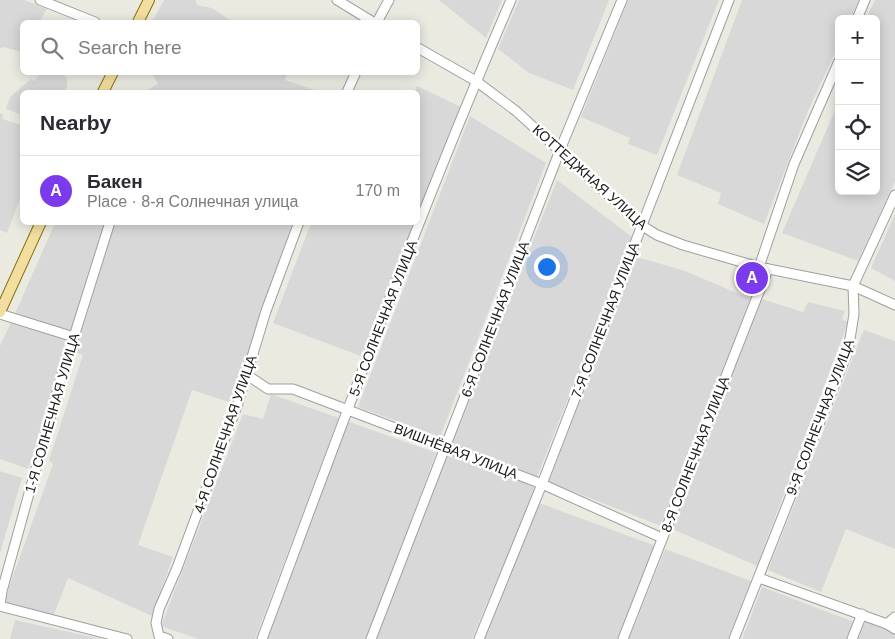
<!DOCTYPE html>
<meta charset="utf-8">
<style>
:root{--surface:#fff;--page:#f7f7f7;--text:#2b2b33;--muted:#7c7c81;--line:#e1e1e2;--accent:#7c3aed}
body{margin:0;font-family:Helvetica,sans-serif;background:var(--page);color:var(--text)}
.controls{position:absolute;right:15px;top:15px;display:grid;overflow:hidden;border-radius:8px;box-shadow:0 2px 12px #0003}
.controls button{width:45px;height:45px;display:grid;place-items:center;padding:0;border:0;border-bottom:1px solid var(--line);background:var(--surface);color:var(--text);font:25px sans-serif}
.you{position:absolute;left:546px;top:266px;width:18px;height:18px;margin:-12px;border:4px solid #fff;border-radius:50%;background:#1a73e8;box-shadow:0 0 0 8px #1a73e833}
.badge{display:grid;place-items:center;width:32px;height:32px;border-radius:50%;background:var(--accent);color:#fff;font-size:16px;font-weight:700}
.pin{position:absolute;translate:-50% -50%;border:2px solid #fff;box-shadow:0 1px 5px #0006}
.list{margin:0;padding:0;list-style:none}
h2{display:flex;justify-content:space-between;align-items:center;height:65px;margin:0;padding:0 20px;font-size:21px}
h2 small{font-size:16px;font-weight:400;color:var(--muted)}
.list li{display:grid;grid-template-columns:32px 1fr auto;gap:15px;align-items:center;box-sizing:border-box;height:70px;padding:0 20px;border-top:1px solid var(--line)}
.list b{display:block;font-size:19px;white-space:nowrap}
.list p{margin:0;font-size:16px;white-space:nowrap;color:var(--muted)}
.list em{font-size:16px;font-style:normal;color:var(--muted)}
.icon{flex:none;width:28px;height:28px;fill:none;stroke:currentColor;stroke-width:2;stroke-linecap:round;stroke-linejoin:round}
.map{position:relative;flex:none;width:895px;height:639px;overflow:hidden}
.search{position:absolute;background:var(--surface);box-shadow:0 2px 12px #0003;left:20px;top:20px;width:400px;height:55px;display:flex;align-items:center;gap:12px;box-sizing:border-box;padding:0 18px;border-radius:8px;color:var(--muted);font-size:19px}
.panel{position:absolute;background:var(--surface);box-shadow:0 2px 12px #0003;left:20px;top:90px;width:400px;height:135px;border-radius:8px}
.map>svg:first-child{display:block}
</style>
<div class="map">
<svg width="895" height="639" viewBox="0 0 895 639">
<rect width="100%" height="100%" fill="#ebeae1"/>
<!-- residential -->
<g fill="#d9d8d8">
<polygon points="0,0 24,0 47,9 39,22 22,22 21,52 3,47 0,49"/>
<polygon points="164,0 196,0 197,5 212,8 233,22 152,22"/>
<polygon points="439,0 502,0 486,38"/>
<polygon points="519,0 609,0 573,90 529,73 498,49"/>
<polygon points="628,0 719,0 657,155 628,144 630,138 581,117"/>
<polygon points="742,0 859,0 850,19 839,19 839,44 808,111 764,224 718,204 721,193 677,175"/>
<polygon points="875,0 895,0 895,182 858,261 782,233 839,101 839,191 876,191 876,19 866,19"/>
<polygon points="287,72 285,80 321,92 147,92 147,90 158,84 152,73"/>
<polygon points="41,73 62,73 67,78 67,86 64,92 22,92 22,115 6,109 10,97 31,79 34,81"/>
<polygon points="417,86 461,107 418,219 418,92 415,92"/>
<polygon points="0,113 3,114 2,119 22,125 22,194 7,233 0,230"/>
<polygon points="470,116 546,163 440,437 358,407"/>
<polygon points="557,180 632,237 537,477 452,444"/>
<polygon points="895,214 895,281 871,268"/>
<polygon points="55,223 106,223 71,334 14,316"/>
<polygon points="115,223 292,223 232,403 192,390 138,545 173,557 152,616 68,578 53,617 3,604 53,464 49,460 83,355 75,352"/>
<polygon points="311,223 416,223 363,357 273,323"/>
<polygon points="637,257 685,271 751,299 661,526 546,481"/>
<polygon points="762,299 803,312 808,302 845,311 842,319 848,322 757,566 670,528"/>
<polygon points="12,320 69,339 28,469 0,459 0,346"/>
<polygon points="864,330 895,341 895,549 846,529 821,592 768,570"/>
<polygon points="271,394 339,418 255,639 198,639 161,626 243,414 263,419"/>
<polygon points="347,421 436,453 367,639 264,639"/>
<polygon points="446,451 536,488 472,639 372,639"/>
<polygon points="0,471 22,478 0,553"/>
<polygon points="539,503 656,546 618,639 484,639"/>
<polygon points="665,549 751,581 728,639 629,639"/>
<polygon points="762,587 854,622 847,639 742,639"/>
<polygon points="863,619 895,622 895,639 855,639"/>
<polygon points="15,620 101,639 10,639"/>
</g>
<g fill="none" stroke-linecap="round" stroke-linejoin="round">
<defs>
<g id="minor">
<polyline points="40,0 95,22"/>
<polyline points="337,0 373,22"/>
<polyline points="857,19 865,0"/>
<polyline points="377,22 389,0"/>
<polyline points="418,48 476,81 516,111 641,225 657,235 683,245 759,267 853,286 895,305"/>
<polyline points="347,92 356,72"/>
<polyline points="759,267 794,164 839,61"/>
<polyline points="0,314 74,337"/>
<polyline points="247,375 268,389 293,389 542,484 662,538"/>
<polyline points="759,578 887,624"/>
<polyline points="0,605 2,591 61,378 110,222"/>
<polyline points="0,606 127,639"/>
<polyline points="895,617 887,624 895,629"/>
<polyline points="168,639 159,636 156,623 159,609 177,568 238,403 266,311 299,222"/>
<path d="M 262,639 C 342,425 420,210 511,0"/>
<polyline points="371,639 560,150 622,0"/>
<polyline points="479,639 542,484 729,0"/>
<polyline points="623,639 768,269"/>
<polyline points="734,639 848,351 854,314 853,286 895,195"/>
<polyline points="852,639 862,614"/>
</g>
<g id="major">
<polyline points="138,22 149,0"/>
<polyline points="103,92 113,72"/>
<polyline points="0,312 41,222"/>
</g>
</defs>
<!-- minor casing -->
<use href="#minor" stroke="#9f9f9f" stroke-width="11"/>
<!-- major casing -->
<use href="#major" stroke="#85720d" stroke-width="12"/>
<!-- minor -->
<use href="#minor" stroke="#fff" stroke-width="9"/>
<!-- major -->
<use href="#major" stroke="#f3dd9f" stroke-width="10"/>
</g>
<g text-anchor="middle" stroke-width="5" stroke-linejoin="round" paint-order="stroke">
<!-- street labels -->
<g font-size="14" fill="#1b1b1b" stroke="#fff">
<text transform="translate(590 177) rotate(42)" y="5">КОТТЕДЖНАЯ УЛИЦА</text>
<text transform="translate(383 318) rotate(-69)" y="5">5-Я СОЛНЕЧНАЯ УЛИЦА</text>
<text transform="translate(495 319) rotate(-69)" y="5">6-Я СОЛНЕЧНАЯ УЛИЦА</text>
<text transform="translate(605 320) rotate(-69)" y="5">7-Я СОЛНЕЧНАЯ УЛИЦА</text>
<text transform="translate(52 413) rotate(-74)" y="5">1-Я СОЛНЕЧНАЯ УЛИЦА</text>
<text transform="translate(820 417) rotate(-69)" y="5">9-Я СОЛНЕЧНАЯ УЛИЦА</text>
<text transform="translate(225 434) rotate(-71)" y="5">4-Я СОЛНЕЧНАЯ УЛИЦА</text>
<text transform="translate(456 451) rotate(21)" y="5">ВИШНЁВАЯ УЛИЦА</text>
<text transform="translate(695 454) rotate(-69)" y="5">8-Я СОЛНЕЧНАЯ УЛИЦА</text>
</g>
</g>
</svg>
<div class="controls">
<button>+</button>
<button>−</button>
<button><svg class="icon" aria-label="locate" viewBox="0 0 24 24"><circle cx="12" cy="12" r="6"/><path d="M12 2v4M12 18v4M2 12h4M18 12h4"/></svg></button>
<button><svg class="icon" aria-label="layers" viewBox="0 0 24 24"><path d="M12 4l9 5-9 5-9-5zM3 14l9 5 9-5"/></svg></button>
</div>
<div class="you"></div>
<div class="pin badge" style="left:752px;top:278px">A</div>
<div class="search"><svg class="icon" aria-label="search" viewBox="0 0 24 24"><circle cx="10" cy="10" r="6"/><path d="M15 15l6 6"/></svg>Search here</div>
<section class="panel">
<h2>Nearby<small></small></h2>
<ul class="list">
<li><span class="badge">A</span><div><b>Бакен</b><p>Place · 8-я Солнечная улица</p></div><em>170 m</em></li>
</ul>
</section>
</div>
